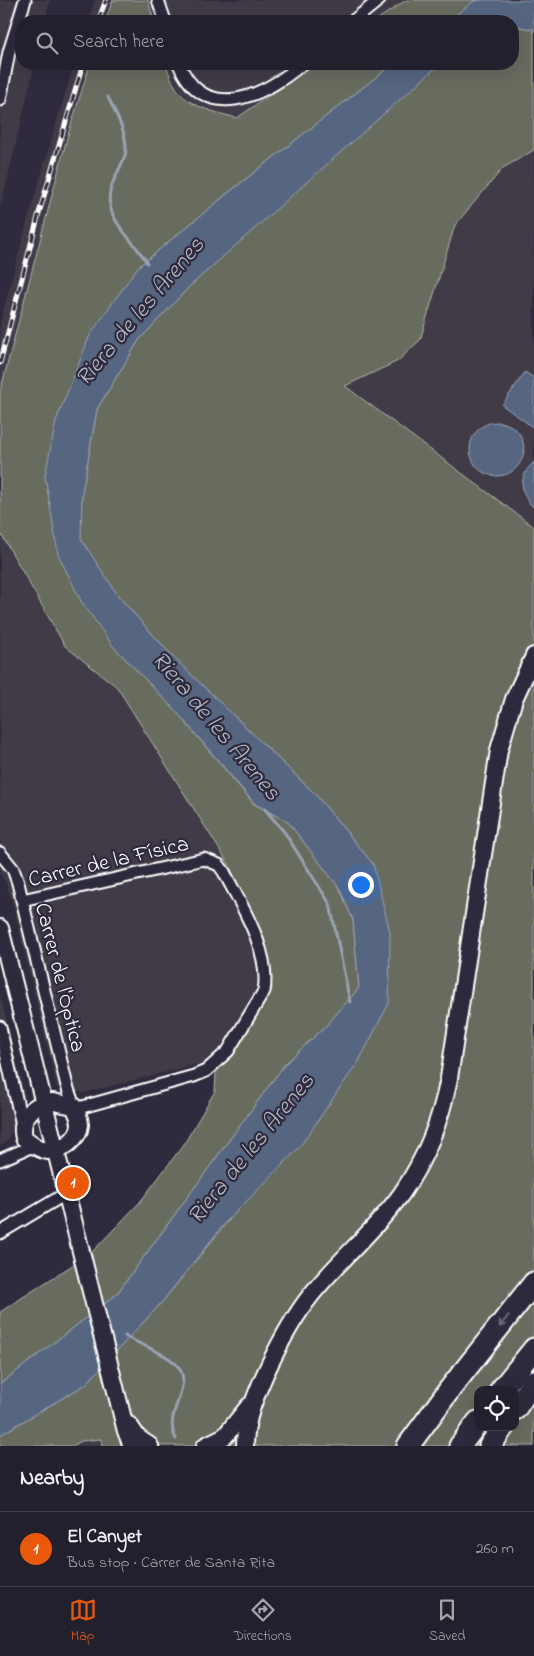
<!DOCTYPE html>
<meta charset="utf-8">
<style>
:root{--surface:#23202e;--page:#2f2d3a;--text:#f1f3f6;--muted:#a3a3aa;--line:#403e4a;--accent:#ea580c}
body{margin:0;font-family:"Indie Flower",sans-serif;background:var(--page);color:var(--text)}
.controls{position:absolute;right:15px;bottom:15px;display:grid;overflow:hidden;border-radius:10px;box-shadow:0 5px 20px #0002}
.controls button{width:45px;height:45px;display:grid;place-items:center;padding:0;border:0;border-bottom:1px solid var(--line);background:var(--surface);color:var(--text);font:25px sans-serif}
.you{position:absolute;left:360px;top:884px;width:18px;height:18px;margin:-12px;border:4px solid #fff;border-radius:50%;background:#1a73e8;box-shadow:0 0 0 8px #1a73e833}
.badge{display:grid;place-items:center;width:32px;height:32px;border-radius:50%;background:var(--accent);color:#fff;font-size:16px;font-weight:700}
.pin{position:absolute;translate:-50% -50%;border:2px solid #fff;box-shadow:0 1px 5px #0006}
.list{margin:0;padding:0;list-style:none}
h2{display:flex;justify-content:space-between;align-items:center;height:65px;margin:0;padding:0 20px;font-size:21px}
h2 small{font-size:16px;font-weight:400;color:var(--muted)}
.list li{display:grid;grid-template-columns:32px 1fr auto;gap:15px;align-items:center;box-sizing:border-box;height:75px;padding:0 20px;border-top:1px solid var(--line)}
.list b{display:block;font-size:19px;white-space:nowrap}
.list p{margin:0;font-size:16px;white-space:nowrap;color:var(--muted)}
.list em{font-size:16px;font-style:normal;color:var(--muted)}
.icon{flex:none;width:28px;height:28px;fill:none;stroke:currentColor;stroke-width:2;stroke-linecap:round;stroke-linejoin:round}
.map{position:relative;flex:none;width:534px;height:1446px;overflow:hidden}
.search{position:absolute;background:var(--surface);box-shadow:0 5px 20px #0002;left:15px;right:15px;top:15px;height:55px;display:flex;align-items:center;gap:12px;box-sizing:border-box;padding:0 18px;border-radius:20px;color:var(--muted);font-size:19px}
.sheet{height:140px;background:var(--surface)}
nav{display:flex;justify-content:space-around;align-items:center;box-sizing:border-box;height:70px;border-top:1px solid var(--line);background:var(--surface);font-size:14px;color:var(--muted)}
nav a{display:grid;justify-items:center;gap:2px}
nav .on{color:var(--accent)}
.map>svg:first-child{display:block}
</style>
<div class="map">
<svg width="534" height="1446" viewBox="0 0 534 1446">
<rect width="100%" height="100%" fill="#2f2a3d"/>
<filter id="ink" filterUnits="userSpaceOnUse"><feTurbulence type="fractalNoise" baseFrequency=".02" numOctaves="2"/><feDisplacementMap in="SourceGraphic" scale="10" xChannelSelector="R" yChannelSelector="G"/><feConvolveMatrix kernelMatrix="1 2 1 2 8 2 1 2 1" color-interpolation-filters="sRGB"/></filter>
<g filter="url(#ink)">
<!-- built -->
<g fill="#413a46">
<polygon points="0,0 50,0 45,21 21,21 21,64 35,64 0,209"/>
<polygon points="95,0 113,0 105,21 88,21"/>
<polygon points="148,0 406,0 375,21 154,21"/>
<polygon points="74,64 90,64 67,138 0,392 0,323 29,215"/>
<polygon points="166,64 315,64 237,118 196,107 171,82"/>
<polygon points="534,150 534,527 345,386 398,361 420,340 455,225 503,168"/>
<polygon points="0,532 65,646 117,687 228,863 263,938 271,976 272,991 216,1073 199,1064 83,1093 57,1087 13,905 6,883 0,874"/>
<polygon points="0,994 25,1096 7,1142 0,1146"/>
<polygon points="102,1439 102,1446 73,1446 81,1441"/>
</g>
<!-- green -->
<g fill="#686c5e" stroke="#b4b6ae" fill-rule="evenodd">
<polygon points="113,0 148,0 154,21 105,21"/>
<polygon points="406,0 482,0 474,1 448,21 375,21"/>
<path d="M 513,25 L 534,30 L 534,150 L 503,168 L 455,225 L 420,340 L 398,361 L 345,386 L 534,527 L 534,1446 L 102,1446 L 101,1439 L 81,1441 L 73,1446 L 0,1446 L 0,1435 L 86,1384 L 162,1302 L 360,1059 L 373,864 L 316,795 L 173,657 L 119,597 L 80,539 L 82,493 L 97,409 L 139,340 L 190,286 L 402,95 L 440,64 L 513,64 ZM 478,1390 L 515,1390 L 515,1427 L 478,1427 Z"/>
<path d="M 90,64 L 166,64 C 177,105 200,108 237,118 L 315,64 L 393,64 L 228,193 L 137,268 L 45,476 L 113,646 L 175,710 L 254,804 L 288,822 L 340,889 L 353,920 L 359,988 L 327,1025 L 285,1064 L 116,1295 L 0,1384 L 0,1312 L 91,1253 L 140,1202 L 184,1144 L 215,1091 L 216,1073 L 272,990 L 271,976 L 263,938 L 228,863 L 117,687 L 65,646 L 0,532 L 0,392 L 67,138 Z"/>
</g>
<!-- water -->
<g fill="#566681" stroke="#9aa3b3">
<polygon points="482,0 534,0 534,30 513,25 513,21 448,21 474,1"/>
<polygon points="393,64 440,64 190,286 139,340 97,409 82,493 81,539 119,597 173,657 316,795 373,864 390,932 389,1003 360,1059 299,1148 225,1223 162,1302 86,1384 0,1435 0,1384 116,1295 285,1064 327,1025 359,988 353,920 340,889 288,822 255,804 175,710 113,646 81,601 58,554 45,476 56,421 90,335 137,268 228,193"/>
<polygon points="525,372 534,378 534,428 502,405"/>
<circle cx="497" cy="449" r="27"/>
<path d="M 534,462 L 534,508 C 519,494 518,476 534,462 Z"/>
</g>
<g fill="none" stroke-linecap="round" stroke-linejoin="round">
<!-- stream -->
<g stroke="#9aa3b3" stroke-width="3">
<path d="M 108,97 C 115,113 130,137 125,155 C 120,172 106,187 110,205 C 114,227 137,244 147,263"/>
<polyline points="265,809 285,833 330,904 350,1002"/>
<path d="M 125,1336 C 139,1344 156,1350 170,1359 C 203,1381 160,1410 176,1439"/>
</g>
<defs>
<g id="street">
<polyline points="158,0 165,21"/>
<polyline points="353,21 379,0"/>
<path d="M 179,64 C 205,126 265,95 302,64"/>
<polyline points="0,100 9,52 25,0"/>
<polyline points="0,853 13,869 18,883 67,1086 74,1106"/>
<path d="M 22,900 L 204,859 L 219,865 L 224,872 C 241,905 271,952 264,991 L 228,1051 L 206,1071 L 194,1076 L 75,1109"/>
<polyline points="0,1027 22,1125"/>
<polyline points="0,1160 35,1145"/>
<polyline points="0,1233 67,1193"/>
</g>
<g id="secondary">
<polyline points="0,928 126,1431 132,1446"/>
<path d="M 53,1102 L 74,1106 C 77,1113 80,1118 80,1125 C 79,1138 62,1152 48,1151 C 39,1150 31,1143 24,1138 C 19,1118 33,1103 53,1102 Z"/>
<polyline points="129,1425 138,1438 150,1446"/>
<polyline points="205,1446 225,1436 249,1406"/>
<path d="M 245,1446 C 245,1420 255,1397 265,1374 C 278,1346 292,1319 311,1295 C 339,1260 376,1230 402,1193 C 426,1158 441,1120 449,1078 L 499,750 L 514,699 L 534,656"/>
</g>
<g id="highway">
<polyline points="501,1390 534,1349"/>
<polyline points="515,1409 534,1381"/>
<polyline points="408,1446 450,1389 534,1283"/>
<polyline points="460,1446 478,1422"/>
<polyline points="490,1446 503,1427"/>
</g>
</defs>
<!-- street casing -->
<use href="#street" stroke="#fff" stroke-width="15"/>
<!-- secondary casing -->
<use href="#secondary" stroke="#fff" stroke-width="20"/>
<!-- highway casing -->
<use href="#highway" stroke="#fff" stroke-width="25"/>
<!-- street -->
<use href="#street" stroke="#2f2a3d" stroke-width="11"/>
<!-- secondary -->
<use href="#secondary" stroke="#2f2a3d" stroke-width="16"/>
<!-- highway -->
<use href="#highway" stroke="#2f2a3d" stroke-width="21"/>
<defs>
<g id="rail">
<polyline points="98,21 106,0"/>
<polyline points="0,363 39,213 83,64"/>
</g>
</defs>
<!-- rail casing -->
<use href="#rail" stroke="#fff" stroke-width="5"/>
<!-- rail -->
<use href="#rail" stroke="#2f2a3d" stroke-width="3" stroke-dasharray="9" stroke-linecap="butt"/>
</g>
<!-- one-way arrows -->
<defs><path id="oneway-shaft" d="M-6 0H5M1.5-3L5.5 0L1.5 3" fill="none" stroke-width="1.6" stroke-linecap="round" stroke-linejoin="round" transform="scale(1.25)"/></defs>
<use stroke="#6d6a77" href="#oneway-shaft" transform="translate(504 1321) rotate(128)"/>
</g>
<g text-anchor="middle" stroke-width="4.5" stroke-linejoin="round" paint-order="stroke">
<!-- street labels -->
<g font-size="22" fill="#fff" stroke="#2f2a3d">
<text transform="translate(108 860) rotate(-13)" y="8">Carrer de la Física</text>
<text transform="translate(62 977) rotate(76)" y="8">Carrer de l'Òptica</text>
</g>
<!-- water labels -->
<g font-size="24" font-style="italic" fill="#b3bac6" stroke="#2f2a3d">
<text transform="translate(139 311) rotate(-50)" y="8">Riera de les Arenes</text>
<text transform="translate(217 725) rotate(50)" y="8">Riera de les Arenes</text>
<text transform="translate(250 1148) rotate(-51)" y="8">Riera de les Arenes</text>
</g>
</g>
</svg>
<div class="controls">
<button><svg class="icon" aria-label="locate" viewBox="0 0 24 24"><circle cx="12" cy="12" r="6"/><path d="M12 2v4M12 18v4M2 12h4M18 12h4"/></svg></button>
</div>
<div class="you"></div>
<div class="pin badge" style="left:73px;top:1183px">1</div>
<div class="search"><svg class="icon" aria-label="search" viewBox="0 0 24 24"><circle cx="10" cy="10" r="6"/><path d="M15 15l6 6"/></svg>Search here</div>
</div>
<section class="sheet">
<h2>Nearby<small></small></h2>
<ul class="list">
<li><span class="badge">1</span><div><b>El Canyet</b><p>Bus stop · Carrer de Santa Rita</p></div><em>260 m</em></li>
</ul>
</section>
<nav>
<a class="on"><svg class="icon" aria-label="map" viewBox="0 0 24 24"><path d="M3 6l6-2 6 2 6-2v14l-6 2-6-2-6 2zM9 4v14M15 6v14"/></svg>Map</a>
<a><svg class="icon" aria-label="directions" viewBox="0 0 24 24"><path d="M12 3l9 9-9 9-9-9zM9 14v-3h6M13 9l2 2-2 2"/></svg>Directions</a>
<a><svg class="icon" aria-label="saved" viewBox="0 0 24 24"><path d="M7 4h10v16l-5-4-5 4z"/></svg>Saved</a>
</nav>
